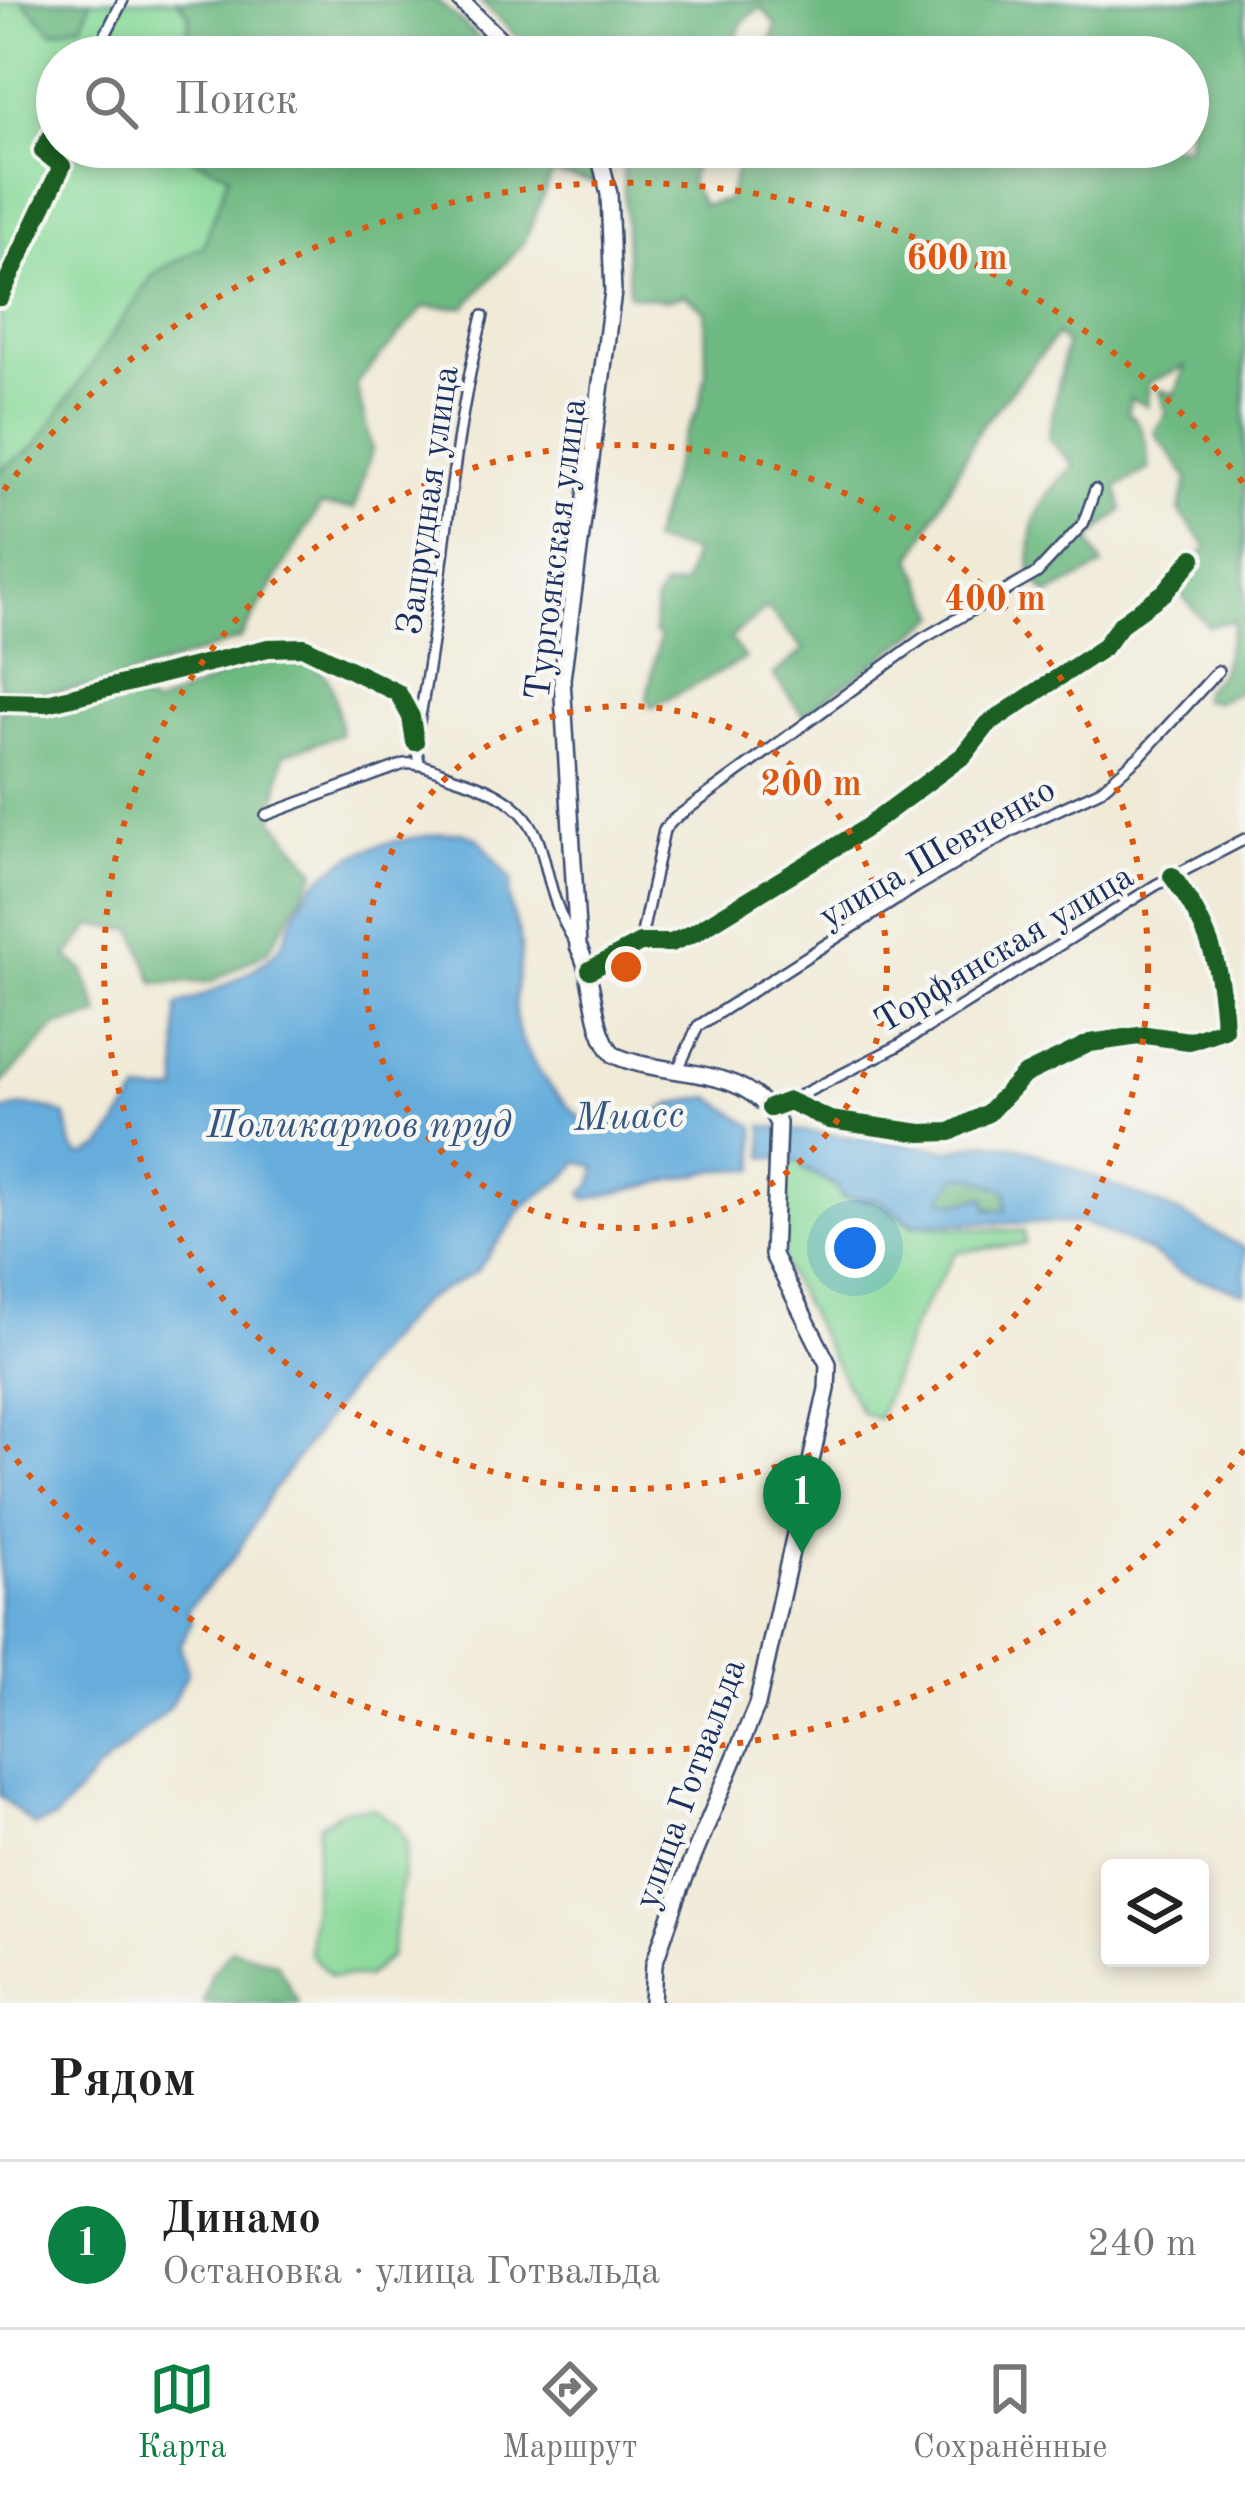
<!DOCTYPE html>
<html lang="ru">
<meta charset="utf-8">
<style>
:root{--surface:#fff;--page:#f6f6f6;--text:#222;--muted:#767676;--line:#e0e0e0;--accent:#0b8043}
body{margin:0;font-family:"Old Standard TT",serif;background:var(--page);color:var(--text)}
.controls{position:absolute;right:36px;bottom:36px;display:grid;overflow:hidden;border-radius:12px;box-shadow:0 6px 18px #0003}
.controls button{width:108px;height:108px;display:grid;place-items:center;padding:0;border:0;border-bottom:3px solid var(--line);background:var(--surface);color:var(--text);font:60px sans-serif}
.you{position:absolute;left:855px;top:1248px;width:42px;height:42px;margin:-30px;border:9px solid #fff;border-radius:50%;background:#1a73e8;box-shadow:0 0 0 18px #1a73e833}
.badge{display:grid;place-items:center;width:78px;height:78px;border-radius:50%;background:var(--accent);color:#fff;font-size:39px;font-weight:700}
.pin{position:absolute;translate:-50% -99px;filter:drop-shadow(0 3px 6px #0008)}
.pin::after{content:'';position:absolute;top:63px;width:42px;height:36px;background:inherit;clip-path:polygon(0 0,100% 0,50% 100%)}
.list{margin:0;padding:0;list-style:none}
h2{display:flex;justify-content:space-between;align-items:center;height:156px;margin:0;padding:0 48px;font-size:51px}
h2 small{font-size:39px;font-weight:400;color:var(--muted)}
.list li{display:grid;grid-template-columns:78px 1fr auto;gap:36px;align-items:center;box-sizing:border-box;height:168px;padding:0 48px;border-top:3px solid var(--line)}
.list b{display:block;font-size:45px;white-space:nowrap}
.list p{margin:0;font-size:39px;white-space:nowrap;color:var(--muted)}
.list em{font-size:39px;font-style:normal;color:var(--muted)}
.icon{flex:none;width:66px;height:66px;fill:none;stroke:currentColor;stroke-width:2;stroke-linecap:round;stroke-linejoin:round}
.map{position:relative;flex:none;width:1245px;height:2003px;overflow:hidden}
.search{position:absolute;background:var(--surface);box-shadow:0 6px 18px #0003;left:36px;right:36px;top:36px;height:132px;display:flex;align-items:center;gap:30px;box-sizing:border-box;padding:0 42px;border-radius:66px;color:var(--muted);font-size:45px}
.sheet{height:324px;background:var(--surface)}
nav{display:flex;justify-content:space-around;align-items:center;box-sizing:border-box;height:168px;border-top:3px solid var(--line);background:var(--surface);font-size:33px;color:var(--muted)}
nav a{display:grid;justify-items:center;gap:6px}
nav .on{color:var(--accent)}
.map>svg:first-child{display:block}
</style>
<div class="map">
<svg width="1245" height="2003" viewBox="0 0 1245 2003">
<rect width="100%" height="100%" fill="#f6f6f2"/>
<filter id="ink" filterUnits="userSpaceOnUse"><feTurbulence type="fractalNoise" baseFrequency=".00833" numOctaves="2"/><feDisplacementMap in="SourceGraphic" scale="24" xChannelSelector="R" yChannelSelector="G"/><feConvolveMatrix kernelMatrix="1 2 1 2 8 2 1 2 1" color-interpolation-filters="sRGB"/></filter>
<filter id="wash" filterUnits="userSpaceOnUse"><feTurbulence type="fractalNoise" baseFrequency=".004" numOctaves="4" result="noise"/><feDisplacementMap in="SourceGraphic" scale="48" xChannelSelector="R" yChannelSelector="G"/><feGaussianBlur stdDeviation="2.7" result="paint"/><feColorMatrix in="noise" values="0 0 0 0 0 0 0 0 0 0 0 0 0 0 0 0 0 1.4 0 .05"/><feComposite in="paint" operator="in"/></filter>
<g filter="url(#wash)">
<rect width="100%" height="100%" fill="#f0ead7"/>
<!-- green -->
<g fill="#89d999" stroke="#52847c" stroke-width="3">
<polygon points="21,0 53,32 83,23 91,0 178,0 189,14 187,57 57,57 57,147 188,147 191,158 229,174 204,246 154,274 36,446 0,470 0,4"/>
<polygon points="782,1157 802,1163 802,1169 837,1188 841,1198 876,1201 912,1225 1024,1231 1025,1244 956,1252 914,1323 878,1419 861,1412 778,1256"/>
<polygon points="373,1808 398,1826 407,1845 391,1956 366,1977 331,1976 309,1953 319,1825 345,1809"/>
</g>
<!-- forest -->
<g fill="#6eb981" stroke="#447470" stroke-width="3">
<polygon points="21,0 91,0 83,23 53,32"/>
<polygon points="178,0 436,0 501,57 187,57 189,14"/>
<path d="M 479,0 L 1245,0 L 1245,689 L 1216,702 L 1202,700 L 1203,691 L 1221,672 L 1235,620 L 1208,626 L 1177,589 L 1207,546 L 1179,511 L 1188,478 L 1154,432 L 1166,414 L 1159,390 L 1175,394 L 1186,366 L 1149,382 L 1147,406 L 1130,398 L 1128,413 C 1146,424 1147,449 1149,469 L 1117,487 L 1122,510 L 1089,540 L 1103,566 L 1048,595 L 1032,578 C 1026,526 1036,501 1074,466 L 1048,438 L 1066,344 L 1057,335 L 980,428 L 912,559 L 939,616 L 803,715 L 773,675 L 804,650 L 767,608 L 730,638 L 745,659 L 651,708 L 647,697 L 660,636 L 654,633 L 656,600 L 663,588 L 684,585 L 694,552 L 651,542 L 681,442 L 699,407 L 706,374 L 705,311 L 685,295 L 665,300 L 629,295 L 623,166 L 615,147 L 697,147 L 690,183 L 703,205 L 728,200 L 742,147 L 1188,147 L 1188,57 L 766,57 L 776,25 L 761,7 L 742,22 L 728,57 L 538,57 Z"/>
<polygon points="188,147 588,147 597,183 552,173 524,243 465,307 424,307 356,384 372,450 354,509 320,506 240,639 102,686 0,698 0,470 36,446 154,274 204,245 229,174 191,158"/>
<path d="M 302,655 C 335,673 336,700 341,735 L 284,754 L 273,819 L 316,871 L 268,951 L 211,982 L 154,983 L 134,930 L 92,925 L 67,957 L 83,970 L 100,1015 L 57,1026 L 0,1085 L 0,709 L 59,710 L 130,693 L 154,706 L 268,656 Z"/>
<polygon points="972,1176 1007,1191 1006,1211 941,1199 956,1178"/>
<polygon points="232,1949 277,1963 298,2003 204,2003 211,1974"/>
</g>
<!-- water -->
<g fill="#66addc" stroke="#406e9d" stroke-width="3" fill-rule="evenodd">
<path d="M 461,832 L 479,839 L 512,881 C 503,904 519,922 521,945 C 522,967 513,990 515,1012 C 517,1053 566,1114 602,1132 L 610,1123 L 627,1129 L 674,1103 L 711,1097 L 755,1127 L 756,1169 L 718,1170 L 587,1199 L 582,1194 L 592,1185 L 596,1167 L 579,1161 L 566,1177 L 525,1205 L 477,1271 L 421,1302 L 371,1358 L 269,1496 L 236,1555 L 187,1610 L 192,1622 L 180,1645 L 188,1673 L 168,1709 L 96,1772 L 55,1819 L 34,1826 L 0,1795 L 0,1113 C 19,1102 47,1105 66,1116 L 72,1147 L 82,1156 L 102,1147 L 139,1093 L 178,1092 L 177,1005 C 206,996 275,965 284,939 C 290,923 302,897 315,883 C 356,843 407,837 461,832 Z"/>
<path d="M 763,1126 L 951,1150 L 986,1142 L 1024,1148 L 1180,1213 L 1245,1249 L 1245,1293 L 1178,1272 L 1149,1251 L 1084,1223 L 913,1223 L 877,1199 L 842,1197 L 838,1186 L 803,1168 L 802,1162 L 764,1157 ZM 972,1176 L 1007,1191 L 1006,1211 L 988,1210 L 985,1197 L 958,1203 L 941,1199 L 956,1178 Z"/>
</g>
</g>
<g filter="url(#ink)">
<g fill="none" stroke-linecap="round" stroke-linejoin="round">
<defs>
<g id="minor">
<polyline points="94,57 123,0"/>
<polyline points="0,297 62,166 43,151 57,125"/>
<polyline points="0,702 47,703 268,648 304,647 398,693 411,717 415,742"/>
<path d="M 419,762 L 415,742 C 444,601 447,455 483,316"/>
<path d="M 266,815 L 404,764 C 424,762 438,772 457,778 C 568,811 526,865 575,942"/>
<polyline points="640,943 664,830 674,819 922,639 1037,573 1083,524 1095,490"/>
<polyline points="590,970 640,943 671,943 694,933 863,830 964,755 988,724 1103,648 1122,623 1165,592 1193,558"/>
<polyline points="679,1067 698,1026 916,887 1012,831 1099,791 1141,755 1218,671"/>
<polyline points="789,1101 896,1047 1156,885 1245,839"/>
<path d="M 770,1108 L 789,1101 L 830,1120 L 921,1133 L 950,1132 L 988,1113 L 1024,1075 L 1090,1043 L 1146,1035 L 1189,1041 L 1224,1029 C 1221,964 1210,928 1172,876"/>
</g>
<g id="primary">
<polyline points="460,0 518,57"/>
<path d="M 597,147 L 609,194 L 613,292 L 562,679 L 578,946 C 596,980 591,1030 614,1055 C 667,1080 745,1061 778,1123 L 773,1255 L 828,1364 L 827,1389 L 757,1705 L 680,1889 L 654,1964 L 652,2003"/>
</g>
</defs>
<!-- minor casing -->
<use href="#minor" stroke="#3b4b70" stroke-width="14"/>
<!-- primary casing -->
<use href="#primary" stroke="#3b4b70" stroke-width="20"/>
<!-- minor -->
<use href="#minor" stroke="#fff" stroke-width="9"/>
<!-- primary -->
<use href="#primary" stroke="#fff" stroke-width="15"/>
<defs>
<g id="cycleway">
<polyline points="0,297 62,166 43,151 57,125"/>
<polyline points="0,702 47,703 268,648 304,647 398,693 411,717 415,742"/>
<polyline points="590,970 640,943 671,943 694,933 863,830 964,755 988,724 1103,648 1122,623 1165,592 1193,558"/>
<path d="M 770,1108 L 789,1101 L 830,1120 L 921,1133 L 950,1132 L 988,1113 L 1024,1075 L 1090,1043 L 1146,1035 L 1189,1041 L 1224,1029 C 1221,964 1210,928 1172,876"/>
</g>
</defs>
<!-- cycleway casing -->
<use href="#cycleway" stroke="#f6f6f2" stroke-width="26"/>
<!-- cycleway -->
<use href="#cycleway" stroke="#1b5e20" stroke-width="18"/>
</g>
</g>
<!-- distance rings -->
<g fill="none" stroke="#de5710" stroke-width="6" stroke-dasharray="6 12">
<circle cx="626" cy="967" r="261"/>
<circle cx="626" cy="967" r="522"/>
<path d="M1244 1450A784 784 0 0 1 4 1444M4 490A784 784 0 0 1 1244 484"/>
</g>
<g text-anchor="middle" stroke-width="9" stroke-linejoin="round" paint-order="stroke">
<!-- street labels -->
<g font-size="36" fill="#1b2f5e" stroke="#f6f6f2">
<text transform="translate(426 500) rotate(-82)" y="13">Запрудная улица</text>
<text transform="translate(554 549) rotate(-83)" y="13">Тургоякская улица</text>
<text transform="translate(936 851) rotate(-30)" y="13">улица Шевченко</text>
<text transform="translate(1003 947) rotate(-31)" y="13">Торфянская улица</text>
<text transform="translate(688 1783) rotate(-70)" y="13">улица Готвальда</text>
</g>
<!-- water labels -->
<g font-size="39" font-style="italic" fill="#325584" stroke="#f6f6f2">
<text transform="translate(629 1114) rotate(-2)" y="14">Миасс</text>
<text x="359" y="1137">Поликарпов пруд</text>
</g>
</g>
<circle cx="626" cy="967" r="18" fill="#de5710" stroke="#f6f6f2" stroke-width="6"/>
<g font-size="36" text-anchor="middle" font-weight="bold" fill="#de5710" stroke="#f6f6f2" stroke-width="9" stroke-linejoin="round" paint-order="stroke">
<text x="957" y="269">600 m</text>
<text x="995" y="610">400 m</text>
<text x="811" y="795">200 m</text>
</g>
</svg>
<div class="controls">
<button><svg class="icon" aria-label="layers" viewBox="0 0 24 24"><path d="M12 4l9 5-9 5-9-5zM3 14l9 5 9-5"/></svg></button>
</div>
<div class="you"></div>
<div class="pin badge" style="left:802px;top:1554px">1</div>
<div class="search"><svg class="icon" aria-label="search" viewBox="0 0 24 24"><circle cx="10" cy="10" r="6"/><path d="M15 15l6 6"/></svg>Поиск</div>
</div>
<section class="sheet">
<h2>Рядом<small></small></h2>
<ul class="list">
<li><span class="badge">1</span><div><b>Динамо</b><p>Остановка · улица Готвальда</p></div><em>240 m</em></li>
</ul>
</section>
<nav>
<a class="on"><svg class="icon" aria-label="map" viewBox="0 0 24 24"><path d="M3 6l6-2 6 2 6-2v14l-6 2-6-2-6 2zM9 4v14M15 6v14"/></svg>Карта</a>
<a><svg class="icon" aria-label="directions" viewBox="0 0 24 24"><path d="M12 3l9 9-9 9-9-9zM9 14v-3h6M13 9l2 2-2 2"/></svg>Маршрут</a>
<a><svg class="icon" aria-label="saved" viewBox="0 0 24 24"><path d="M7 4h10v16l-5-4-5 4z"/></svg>Сохранённые</a>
</nav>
